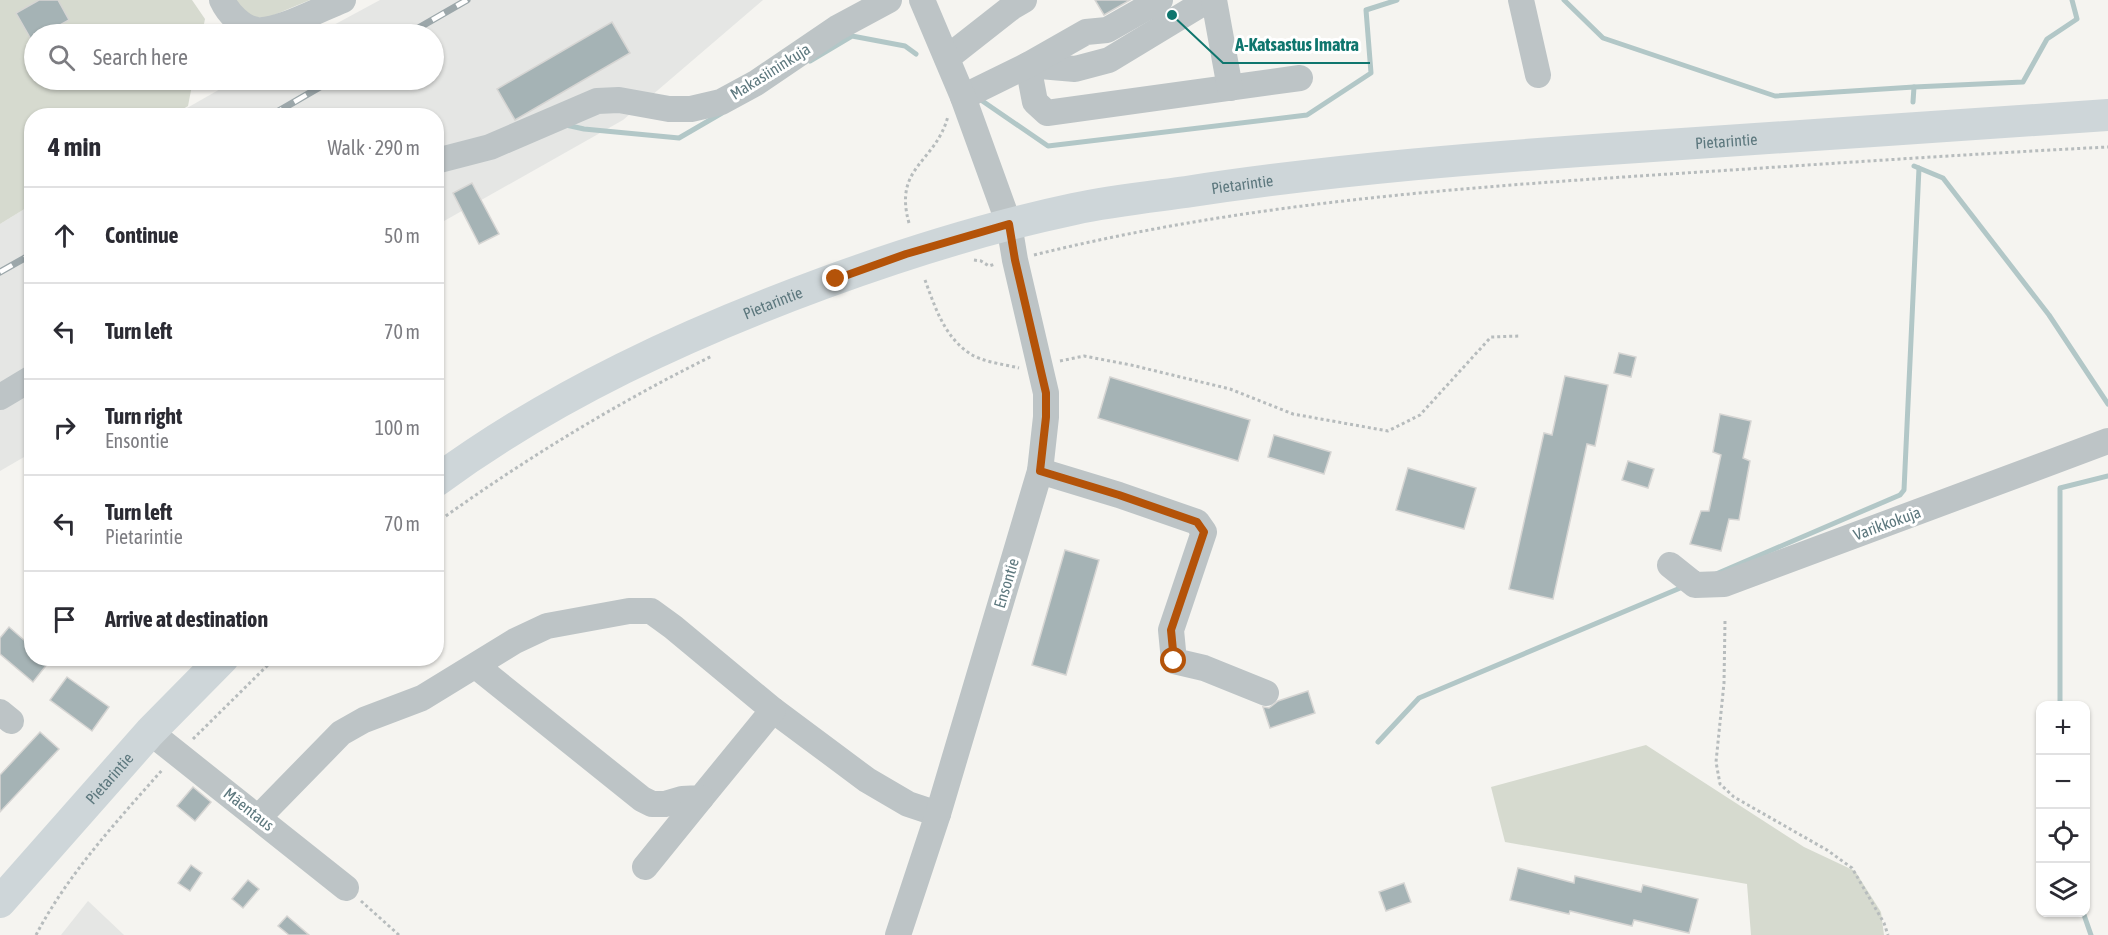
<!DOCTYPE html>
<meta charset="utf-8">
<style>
:root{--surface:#fff;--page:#f7f7f7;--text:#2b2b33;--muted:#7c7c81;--line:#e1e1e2}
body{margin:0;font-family:"Asap Condensed",sans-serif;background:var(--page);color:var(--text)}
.controls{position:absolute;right:18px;bottom:18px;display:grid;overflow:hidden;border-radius:12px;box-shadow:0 2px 4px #0004}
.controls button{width:54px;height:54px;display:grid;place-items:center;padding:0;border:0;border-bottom:2px solid var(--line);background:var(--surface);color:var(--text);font:30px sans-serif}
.stop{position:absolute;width:18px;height:18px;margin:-14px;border:4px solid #b45309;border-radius:50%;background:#fff}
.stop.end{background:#b45309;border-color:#fff;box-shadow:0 2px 6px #0008}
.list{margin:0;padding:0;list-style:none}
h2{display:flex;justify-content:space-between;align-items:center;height:78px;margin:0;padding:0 24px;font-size:26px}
h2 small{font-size:20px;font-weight:400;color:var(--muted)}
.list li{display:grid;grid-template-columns:39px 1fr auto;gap:18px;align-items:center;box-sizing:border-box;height:96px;padding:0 24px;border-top:2px solid var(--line)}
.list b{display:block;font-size:22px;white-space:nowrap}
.list p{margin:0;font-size:20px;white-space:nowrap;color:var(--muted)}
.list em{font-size:20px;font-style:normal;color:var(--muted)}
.icon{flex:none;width:33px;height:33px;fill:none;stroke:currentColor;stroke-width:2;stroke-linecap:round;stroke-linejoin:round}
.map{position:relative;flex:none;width:2108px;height:935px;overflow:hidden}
.search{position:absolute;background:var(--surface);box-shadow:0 2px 4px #0004;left:24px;top:24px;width:420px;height:66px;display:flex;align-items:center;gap:15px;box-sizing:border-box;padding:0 21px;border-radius:33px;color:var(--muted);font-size:22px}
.panel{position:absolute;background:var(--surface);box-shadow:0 2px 4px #0004;left:24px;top:108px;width:420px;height:558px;border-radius:24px}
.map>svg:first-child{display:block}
</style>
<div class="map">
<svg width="2108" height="935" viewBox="0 0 2108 935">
<rect width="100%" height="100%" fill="#f5f4f0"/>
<!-- built -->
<g fill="#e5e6e4">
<polygon points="380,0 763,0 623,120 437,225 436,116 173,116 236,80 434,80 434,34 317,34"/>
<polygon points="31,205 31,453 0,471 0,224"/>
<polygon points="88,901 124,935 61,935"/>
</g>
<!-- green -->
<g fill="#d6dacf">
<polygon points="0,0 192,0 205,19 202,34 34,34 34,80 193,80 188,106 173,115 32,116 31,205 0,224"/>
<polygon points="235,0 310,0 269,17 254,18 242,9"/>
<polygon points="1646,745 1804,847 1855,871 1881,912 1884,935 1751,935 1747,884 1505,842 1491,787"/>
</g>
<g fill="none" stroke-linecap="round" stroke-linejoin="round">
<!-- stream -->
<g stroke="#b2c7c7" stroke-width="5">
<polyline points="1564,0 1603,38 1775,96 1914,87 2023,82 2047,39 2077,19 2072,0"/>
<polyline points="810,61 852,36 905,46 916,54"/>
<polyline points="978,98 1048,146 1307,115 1371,73 1366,10 1397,0"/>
<polyline points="1913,102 1914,87"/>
<polyline points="566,125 584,129 679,138 722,113"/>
<polyline points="1914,166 1943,178 2049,315 2108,404"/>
<polyline points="1716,574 1900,495 1904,490 1919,168"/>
<polyline points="2060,706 2060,488 2108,476"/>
<polyline points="1378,742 1419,698 1685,586"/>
<polyline points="2083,912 2091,935"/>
</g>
</g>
<!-- building -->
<g fill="#a5b3b5" stroke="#d6d5d3" stroke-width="1.5">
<polygon points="39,0 58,0 69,20 44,34 34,34 34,40 32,41 16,13"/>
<polygon points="1095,0 1130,0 1104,15"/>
<polygon points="612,22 630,53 515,120 497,89"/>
<polygon points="472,183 499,234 479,244 453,193"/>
<polygon points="1619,353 1636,357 1631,377 1614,373"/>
<polygon points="1565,376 1608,385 1595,446 1587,444 1553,599 1509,589 1544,433 1552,435"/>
<polygon points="1110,377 1250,420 1238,461 1098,418"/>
<polygon points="1720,414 1751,421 1743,458 1750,461 1739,520 1729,519 1721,551 1690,544 1701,511 1709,511 1721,455 1713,452"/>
<polygon points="1274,435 1331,452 1324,474 1268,457"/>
<polygon points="1628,461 1654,469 1648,488 1622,480"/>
<polygon points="1408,468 1476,488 1464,529 1396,510"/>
<polygon points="1065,550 1099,560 1066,675 1032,665"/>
<polygon points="9,627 32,647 32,658 52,658 33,682 0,654 0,638"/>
<polygon points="67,677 109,707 92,731 50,700"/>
<polygon points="1308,691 1315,713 1270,728 1263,707 1269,708 1278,701"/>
<polygon points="40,732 59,749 0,812 0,775"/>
<polygon points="193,787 211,802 195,821 177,806"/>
<polygon points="191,865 202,873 190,891 178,883"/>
<polygon points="1518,868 1574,883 1575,876 1641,892 1643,885 1698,899 1689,933 1634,920 1632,926 1570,911 1569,914 1510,900"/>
<polygon points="248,880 259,889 243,908 232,899"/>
<polygon points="1404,883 1411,902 1386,911 1379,892"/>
<polygon points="287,916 309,935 289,935 278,926"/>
</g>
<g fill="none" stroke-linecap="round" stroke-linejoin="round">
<!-- path -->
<g stroke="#b7bcbd" stroke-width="3" stroke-dasharray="3 3" stroke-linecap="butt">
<path d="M 909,223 C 893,166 936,163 948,116"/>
<path d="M 1034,255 C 1247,202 1467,187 1685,173 C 1826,164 1967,154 2108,147"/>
<polyline points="974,260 981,261 989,266 995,264"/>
<path d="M 925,280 C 935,307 944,336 969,353 C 982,362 1003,364 1019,368"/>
<polyline points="1060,361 1084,356 1131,365 1230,389 1293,414 1388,431 1420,415 1491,337 1520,336"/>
<path d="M 436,523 C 525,459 615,404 712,356"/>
<polyline points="1725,621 1724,683 1716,762 1720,784 1734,797 1827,850 1852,868 1884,923 1888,935"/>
<polyline points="193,739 275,658"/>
<polyline points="361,901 399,935"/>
<path d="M 36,935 C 68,874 117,821 163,769"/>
</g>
<!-- minor -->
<g stroke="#bdc4c6" stroke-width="26">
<path d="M 222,0 C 228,13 242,28 257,30 C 278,32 322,8 343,0"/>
<polyline points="1208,0 1109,60 1075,69 1028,65 1035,102 1047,113 1300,78"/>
<polyline points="1214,0 1230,88"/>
<polyline points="1521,0 1538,75"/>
<polyline points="947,58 1012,7 1024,0"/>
<polyline points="963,97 1028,65 1086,32 1107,30 1160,0"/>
<polyline points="436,161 490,147 597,101 619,100 669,109 691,109 721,102 756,83 837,28 889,0"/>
<polyline points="0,397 32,378"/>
<polyline points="1040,471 1119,495 1197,522 1204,532 1171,630 1174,661 1204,668 1266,693"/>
<polyline points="1670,565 1695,585 1724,584 2108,441"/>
<polyline points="773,710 867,780 908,804 938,814"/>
<polyline points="0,712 11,721"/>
<polyline points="150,732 346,888"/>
<polyline points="259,817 341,733 364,720 422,698 515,641 547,626 629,611 651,611 673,627 773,710 701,798 682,799 665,804 652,804 642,799 476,666"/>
<polyline points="645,867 701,798"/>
<polyline points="898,935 938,814 1040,471 1046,417 1046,393 1015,260 1009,224 963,97 922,0"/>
</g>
<!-- major -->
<g stroke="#ced6d9" stroke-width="32">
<path id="s1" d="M 436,481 C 553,395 688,333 824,283 C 906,253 989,227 1074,209 C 1111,201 1149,197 1186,192 C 1336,169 1487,157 1638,147 C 1795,136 1951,126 2108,115"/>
<path id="s2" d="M 0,902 L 150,732 L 223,658"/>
</g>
<defs>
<g id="rail">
<polyline points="408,34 467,0"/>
<polyline points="270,116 332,80"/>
<polyline points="0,272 32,254"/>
</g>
</defs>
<!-- rail casing -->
<use href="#rail" stroke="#9ca7aa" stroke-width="7"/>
<!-- rail -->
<use href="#rail" stroke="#fff" stroke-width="4.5" stroke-dasharray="14" stroke-linecap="butt"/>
</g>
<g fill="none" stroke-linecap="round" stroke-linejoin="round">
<!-- route -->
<polyline stroke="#b45309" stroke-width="8" points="836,279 906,254 1009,224 1015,260 1046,393 1046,417 1040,471 1119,495 1197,522 1204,532 1171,630 1174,661"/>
</g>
<g text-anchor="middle" stroke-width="6" stroke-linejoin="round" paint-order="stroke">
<!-- street labels -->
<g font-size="16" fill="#5d787e" stroke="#fff">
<text transform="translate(770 71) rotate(-32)" y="6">Makasiininkuja</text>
<text dy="6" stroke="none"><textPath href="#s1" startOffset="1354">Pietarintie</textPath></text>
<text dy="6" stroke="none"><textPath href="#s1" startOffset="868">Pietarintie</textPath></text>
<text dy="6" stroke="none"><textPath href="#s1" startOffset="382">Pietarintie</textPath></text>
<text transform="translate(1887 523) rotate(-20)" y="6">Varikkokuja</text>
<text transform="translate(1006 583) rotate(-73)" y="6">Ensontie</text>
<text dy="6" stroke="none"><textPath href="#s2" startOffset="165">Pietarintie</textPath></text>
<text transform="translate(249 809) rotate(38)" y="6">Mäentaus</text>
</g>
</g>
<!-- callouts -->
<path fill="none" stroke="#0f766e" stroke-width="2" d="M1172 15L1223 63H1370"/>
<circle fill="#0f766e" stroke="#fff" stroke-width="2" cx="1172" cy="15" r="6"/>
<g font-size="18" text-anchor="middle" font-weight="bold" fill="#0f766e" stroke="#fff" stroke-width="6" stroke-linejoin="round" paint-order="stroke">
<text x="1297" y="51">A-Katsastus Imatra</text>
</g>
</svg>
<div class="controls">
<button>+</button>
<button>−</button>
<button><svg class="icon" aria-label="locate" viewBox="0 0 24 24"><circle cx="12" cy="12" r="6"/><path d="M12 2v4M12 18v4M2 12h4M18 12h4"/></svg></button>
<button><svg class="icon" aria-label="layers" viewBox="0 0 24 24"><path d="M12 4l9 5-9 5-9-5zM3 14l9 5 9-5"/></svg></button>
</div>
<div class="stop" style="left:1174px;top:661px"></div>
<div class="stop end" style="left:836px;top:279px"></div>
<div class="search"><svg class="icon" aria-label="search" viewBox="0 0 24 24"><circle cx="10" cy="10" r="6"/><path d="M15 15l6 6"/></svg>Search here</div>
<section class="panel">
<h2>4 min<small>Walk · 290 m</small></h2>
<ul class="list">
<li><svg class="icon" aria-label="ahead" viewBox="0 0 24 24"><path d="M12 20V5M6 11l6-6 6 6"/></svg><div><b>Continue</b></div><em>50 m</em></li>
<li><svg class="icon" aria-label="left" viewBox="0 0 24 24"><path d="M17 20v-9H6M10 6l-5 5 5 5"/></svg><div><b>Turn left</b></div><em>70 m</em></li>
<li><svg class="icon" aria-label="right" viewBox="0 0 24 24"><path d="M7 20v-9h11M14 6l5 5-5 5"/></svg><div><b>Turn right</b><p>Ensontie</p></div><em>100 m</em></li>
<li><svg class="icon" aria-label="left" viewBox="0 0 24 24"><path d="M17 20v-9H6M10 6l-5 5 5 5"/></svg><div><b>Turn left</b><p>Pietarintie</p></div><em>70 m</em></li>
<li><svg class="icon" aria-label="arrive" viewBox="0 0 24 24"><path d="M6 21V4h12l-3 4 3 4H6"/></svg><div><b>Arrive at destination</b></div></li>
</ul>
</section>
</div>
